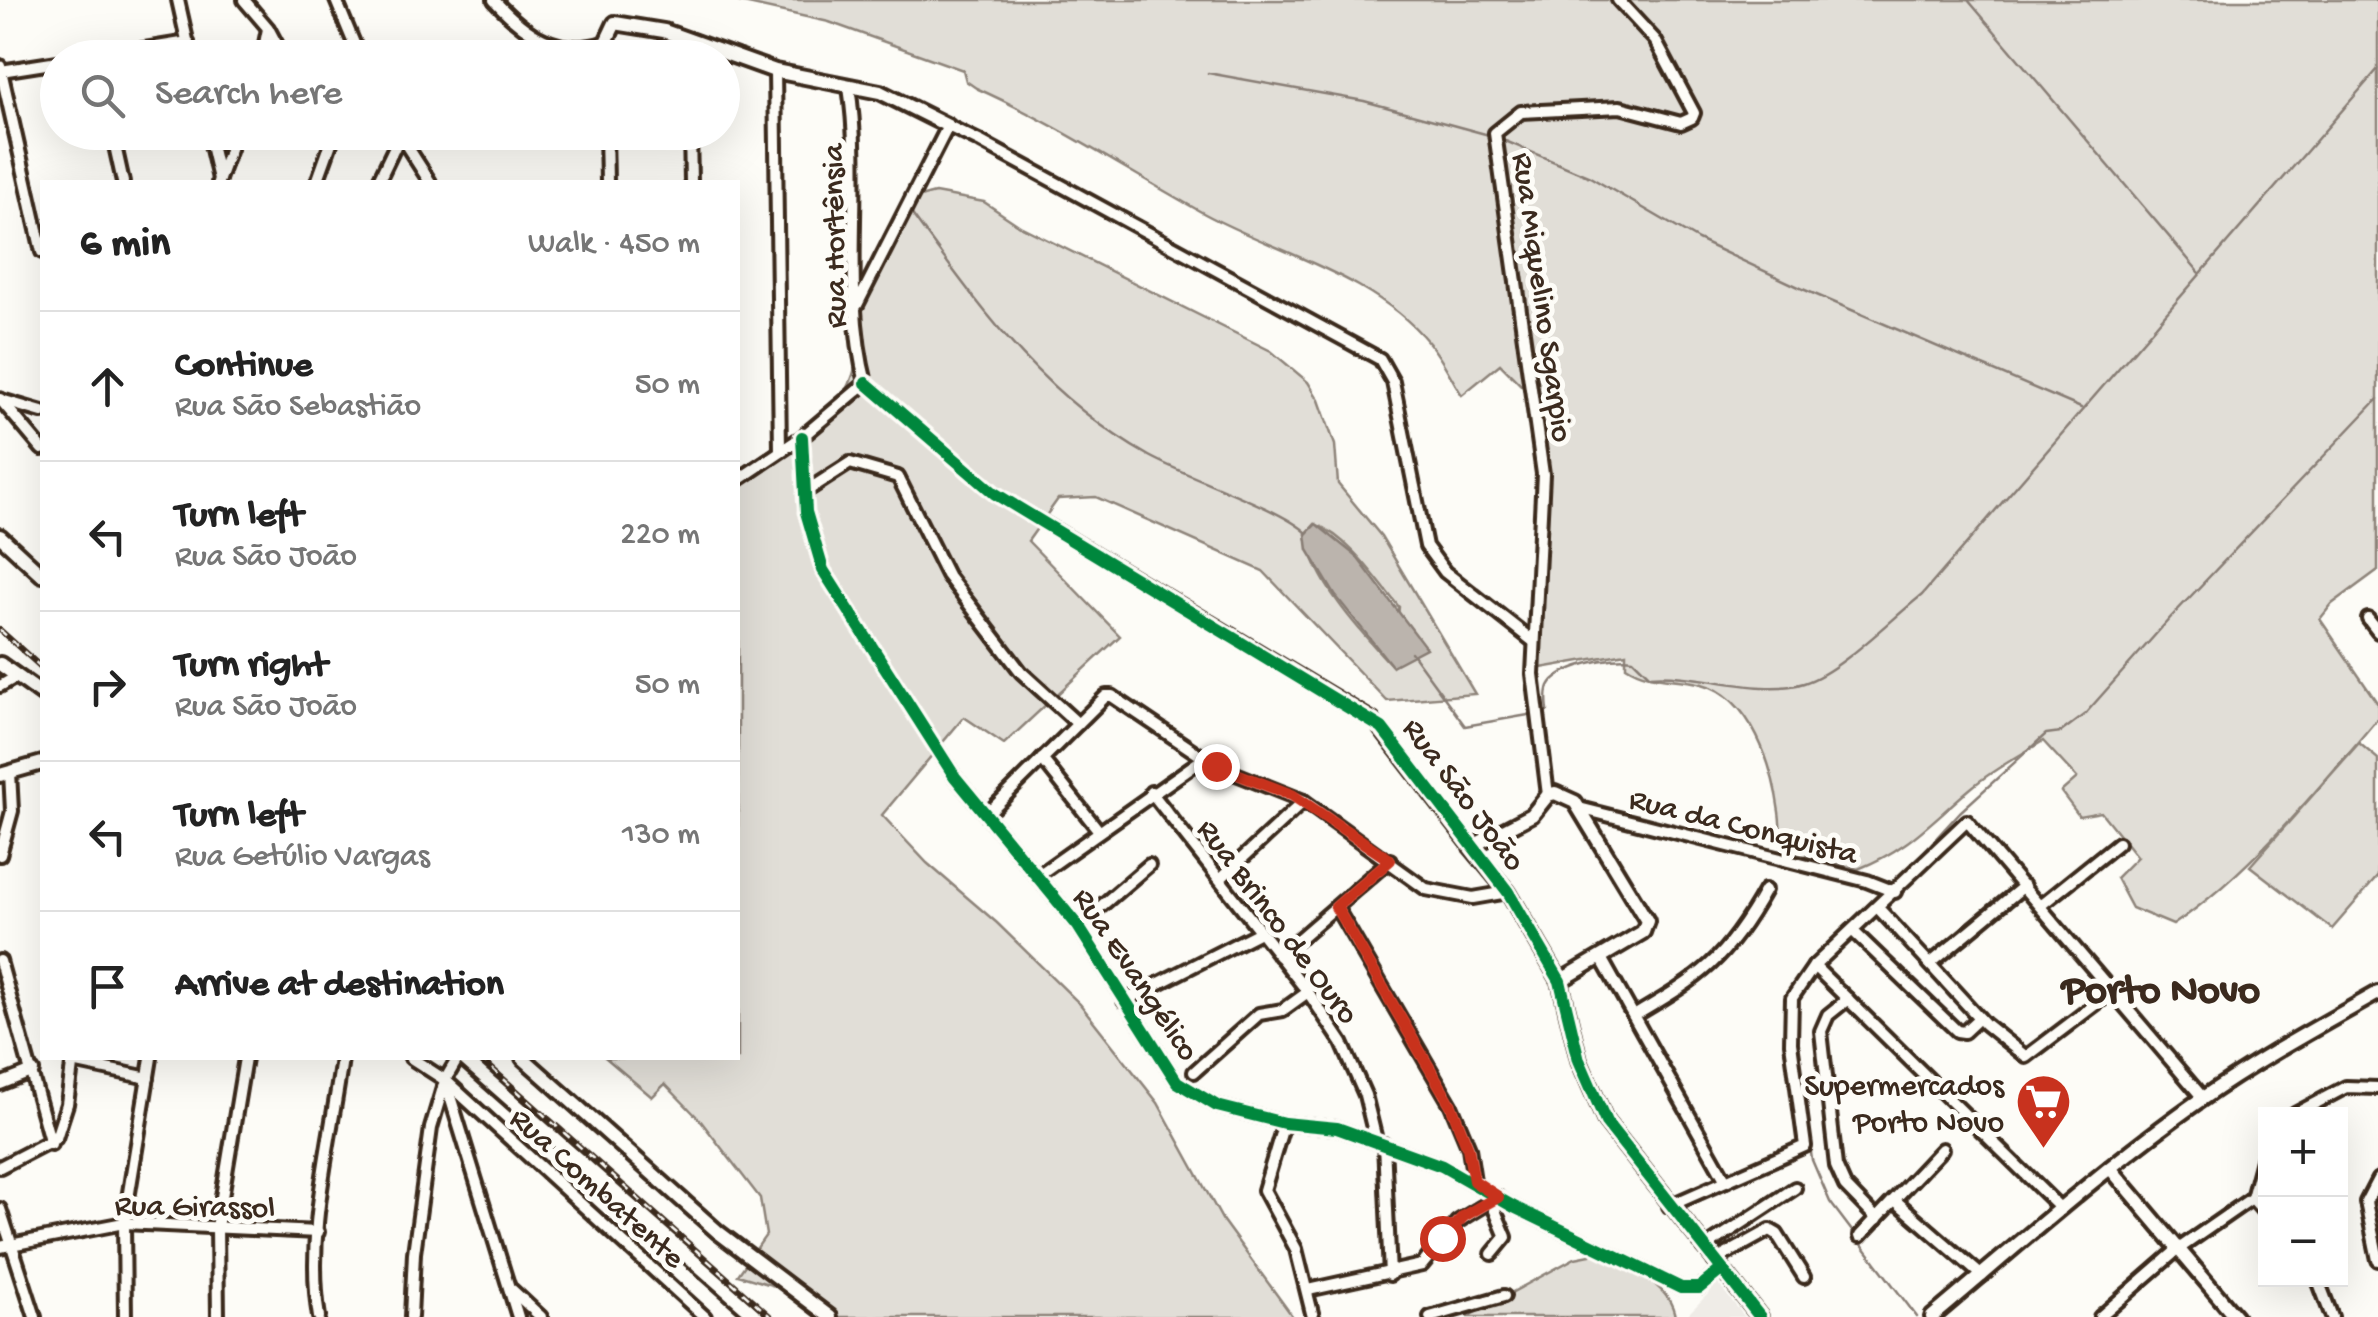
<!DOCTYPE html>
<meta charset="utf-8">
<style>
:root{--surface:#fff;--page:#f6f6f6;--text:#222;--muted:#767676;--line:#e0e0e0}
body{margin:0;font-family:"Gochi Hand",sans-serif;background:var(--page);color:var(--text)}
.controls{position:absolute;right:30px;bottom:30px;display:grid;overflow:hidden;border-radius:0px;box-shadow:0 10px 40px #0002}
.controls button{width:90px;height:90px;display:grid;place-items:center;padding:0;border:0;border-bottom:2px solid var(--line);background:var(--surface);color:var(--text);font:50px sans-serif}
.stop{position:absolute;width:30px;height:30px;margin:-22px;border:8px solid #c8321e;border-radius:50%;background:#fff}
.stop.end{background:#c8321e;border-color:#fff;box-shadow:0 2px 10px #0008}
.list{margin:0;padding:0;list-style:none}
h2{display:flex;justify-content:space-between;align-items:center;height:130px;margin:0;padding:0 40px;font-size:42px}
h2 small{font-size:32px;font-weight:400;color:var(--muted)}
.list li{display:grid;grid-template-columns:65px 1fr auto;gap:30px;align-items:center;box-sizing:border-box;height:150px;padding:0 40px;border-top:2px solid var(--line)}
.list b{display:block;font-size:38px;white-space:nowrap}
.list p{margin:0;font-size:32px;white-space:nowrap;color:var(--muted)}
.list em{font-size:32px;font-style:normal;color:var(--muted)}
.icon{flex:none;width:55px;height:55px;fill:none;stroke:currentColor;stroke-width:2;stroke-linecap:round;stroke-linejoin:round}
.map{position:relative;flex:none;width:2378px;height:1317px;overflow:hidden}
.search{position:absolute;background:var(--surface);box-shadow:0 10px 40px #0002;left:40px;top:40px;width:700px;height:110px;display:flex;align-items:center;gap:25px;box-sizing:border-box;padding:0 35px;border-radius:55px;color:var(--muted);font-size:38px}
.panel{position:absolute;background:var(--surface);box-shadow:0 10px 40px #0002;left:40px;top:180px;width:700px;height:880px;border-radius:0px}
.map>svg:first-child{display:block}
</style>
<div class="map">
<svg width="2378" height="1317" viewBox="0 0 2378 1317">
<rect width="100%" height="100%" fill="#fdfcf7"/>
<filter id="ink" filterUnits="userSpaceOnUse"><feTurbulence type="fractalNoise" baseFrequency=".01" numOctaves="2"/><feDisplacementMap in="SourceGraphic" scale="20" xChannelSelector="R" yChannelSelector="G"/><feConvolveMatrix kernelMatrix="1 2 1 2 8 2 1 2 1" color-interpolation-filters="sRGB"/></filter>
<g filter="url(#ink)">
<!-- built -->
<polygon fill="#efece7" points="1718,1284 1745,1317 1685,1317"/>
<!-- green -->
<g fill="#e1ded7" stroke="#8e847a" stroke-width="2.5" fill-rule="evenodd">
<path d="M 730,0 L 2378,0 L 2378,570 L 2332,604 L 2320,619 L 2378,704 L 2378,718 C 2319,788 2249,874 2173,925 L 2132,908 L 2116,878 L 2137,857 L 2101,812 L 2079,816 L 2061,792 L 2077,778 L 2043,741 C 2019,756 1992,770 1971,788 C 1930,822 1909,849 1858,869 L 1783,851 C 1780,838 1781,825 1779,812 C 1773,768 1752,697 1702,684 C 1676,677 1650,682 1626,666 L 1626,653 L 1541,668 L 1538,409 L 1529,393 L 1500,364 L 1462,395 C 1451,378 1442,358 1429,343 C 1373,275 1279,254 1205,214 C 1129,172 1055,123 976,88 L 966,81 L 963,70 L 829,22 Z"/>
<path d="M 935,193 L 984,202 L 1020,226 L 1271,351 L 1308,382 L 1319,400 L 1335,445 L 1338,484 L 1381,536 L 1475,694 L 1387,701 L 1263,571 L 1096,497 L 1058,499 L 1028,541 L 1120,636 L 1004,744 L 964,717 L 882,815 L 927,863 L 997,923 L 1080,1004 L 1158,1103 L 1223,1221 L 1293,1317 L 839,1317 L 802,1294 L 738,1275 L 766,1235 L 760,1198 L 700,1120 L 665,1084 L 652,1097 L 606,1058 L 738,1058 L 738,471 L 839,403 C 861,372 859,340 862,304 C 863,280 887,219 906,204 C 913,198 927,195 935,193 ZM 1315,524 C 1350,538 1376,579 1399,607 L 1392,666 C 1360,631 1314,582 1306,534 Z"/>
<polygon points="2359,743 2378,759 2378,876 2332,929 2250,866"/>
<path d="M 1595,1254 C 1624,1268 1670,1281 1675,1317 L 1467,1317 L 1575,1258 Z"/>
</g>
<!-- water -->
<polygon fill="#bbb4ad" stroke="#887d74" stroke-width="2.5" points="1316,524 1356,556 1426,648 1392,666 1335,595 1308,550 1306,534"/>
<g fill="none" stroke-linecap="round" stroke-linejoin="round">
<!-- stream -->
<g stroke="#887d74" stroke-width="2.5">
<polyline points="1968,0 2199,272"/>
<polyline points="1208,73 1364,101 1489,135"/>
<polyline points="1503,140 1590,177 1698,240 1805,290 2081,408"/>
<path d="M 911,213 C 983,311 1041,395 1149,456 C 1189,478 1280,508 1307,533"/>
<polyline points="1411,652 1465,726 1534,714"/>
<path d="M 1542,712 L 1548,711 C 1547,703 1546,694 1549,686 C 1558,666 1614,655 1633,659 L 1650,676 C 1697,672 1760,697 1804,683 C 1840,672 1891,619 1922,595 L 2378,69"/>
<polyline points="1895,883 1960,812 2046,734 2061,732 2085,714 2172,616 2378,399"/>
<polyline points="1803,1093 1812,1160 1830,1202 1917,1317"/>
</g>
<defs>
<g id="minor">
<polyline points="178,0 191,58"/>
<polyline points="244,0 268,28 284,58"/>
<polyline points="336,0 360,58"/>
<path d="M 494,0 C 524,33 559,59 606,42 L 606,58"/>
<polyline points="688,39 689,58"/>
<polyline points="89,58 188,42"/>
<polyline points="262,58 268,29"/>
<polyline points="0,66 42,252"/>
<polyline points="1,71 58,62"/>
<polyline points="775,71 780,451"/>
<path d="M 849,87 C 864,183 841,288 866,383"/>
<polyline points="112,132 123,182"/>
<polyline points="208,132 219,179"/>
<polyline points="398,132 430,182"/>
<polyline points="606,132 607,182"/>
<polyline points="690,132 691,182"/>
<polyline points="218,182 236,132"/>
<polyline points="317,182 335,132"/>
<polyline points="378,182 400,136"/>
<polyline points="857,305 948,126 981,142 1380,359 1393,382 1426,546 1445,572 1533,641"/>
<polyline points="866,383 994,493 1373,720 1471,847"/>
<polyline points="0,399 42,449"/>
<polyline points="1,400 42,412"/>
<polyline points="802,437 806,512 823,570 955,777 1078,926 1177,1082 1217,1106 1284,1123 1337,1128 1442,1166 1514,1207 1681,1288 1699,1288 1721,1270"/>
<polyline points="738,480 802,437 866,383"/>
<polyline points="805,492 850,463 898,477 947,575 1021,672 1078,724"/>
<polyline points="2368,619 2378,632"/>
<polyline points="0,686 16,677"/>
<polyline points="1042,759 1099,831"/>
<polyline points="1151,792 1308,992 1342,1043 1365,1095 1376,1140"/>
<polyline points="1548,795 1533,674 1543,474 1495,133 1521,112 1620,107 1681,123 1692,118 1694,113 1655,40 1618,0"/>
<polyline points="1579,808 1867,881 1895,892"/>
<polyline points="986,815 1106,696 1112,696 1216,766 1304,801 1426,889 1473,898 1508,892"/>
<polyline points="0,855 12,811 10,772"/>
<polyline points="1037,876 1204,758"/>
<polyline points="1220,879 1304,801"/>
<polyline points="2041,905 2118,843"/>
<polyline points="1336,907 1451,1105 1469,1148 1474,1181"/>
<polyline points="1879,909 1985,1024 2026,1057 2113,991"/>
<polyline points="1078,926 1149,865"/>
<polyline points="1854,932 1957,1031 1964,1032 1979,1018"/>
<polyline points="1279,956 1390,860"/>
<polyline points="1601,958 1726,1181"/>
<polyline points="0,961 51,1144"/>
<polyline points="1930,964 2024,886"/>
<polyline points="1814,966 2059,1207"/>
<polyline points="1848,999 1828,1015 1821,1031 1836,1166 1845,1186 1877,1219"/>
<polyline points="1124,1001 1260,932"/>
<path d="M 1634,1016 C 1702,976 1726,960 1765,890"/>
<polyline points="411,1058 445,1080 705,1317"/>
<polyline points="458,1058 445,1080 518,1317"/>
<polyline points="73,1062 148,1078"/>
<polyline points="1194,1072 1259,1014 1283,1010 1308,992"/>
<polyline points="0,1084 33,1071"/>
<polyline points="2295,1114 2346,1087 2378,1088"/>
<polyline points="1284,1123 1264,1190 1296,1249 1313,1317"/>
<polyline points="1384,1144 1390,1275"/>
<polyline points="2266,1145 2252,1198 2266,1214"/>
<polyline points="0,1167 56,1138 67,1104 73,1058"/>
<polyline points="2378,1179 2366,1202 2378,1260"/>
<polyline points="1491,1201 1506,1237 1492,1254"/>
<polyline points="1897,1202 1982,1276"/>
<polyline points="1669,1206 1805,1146 1791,1043 1792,998 1814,966 1967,821 2203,1098"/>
<polyline points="0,1209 35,1317"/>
<polyline points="1860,1236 1942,1149"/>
<polyline points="0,1247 124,1223 318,1232"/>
<polyline points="1704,1248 1795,1188"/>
<polyline points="1714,1261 1770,1230 1777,1234 1804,1277"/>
<polyline points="2318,1280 2332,1317"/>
<polyline points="512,1290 541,1317"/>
<polyline points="1308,1290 1422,1265 1457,1222 1498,1197"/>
<polyline points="125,1317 124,1223 151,1058"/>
<polyline points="218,1317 217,1227 245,1058"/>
<path d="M 319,1317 C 305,1234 331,1141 342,1058"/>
<polyline points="411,1317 414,1253 431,1128 445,1081"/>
<polyline points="1430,1317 1504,1296"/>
<polyline points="2100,1317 2177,1250 2252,1198"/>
</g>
<g id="tertiary">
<polyline points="606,42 615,23 664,31 775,71 880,92 948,126"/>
<polyline points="0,536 42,575"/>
<polyline points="0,664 42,694"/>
<polyline points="0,775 42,763"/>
<polyline points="1560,981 1643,932 1647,921 1575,802 1555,793 1548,795 1532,815 1471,847 1508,892 1560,981 1579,1060 1606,1122 1760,1317"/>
<polyline points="463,1058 757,1317"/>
<polyline points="523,1058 718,1232 830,1317"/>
<polyline points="2110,1168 2236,1317"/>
<path d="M 1932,1317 C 2020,1243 2106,1166 2200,1100 C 2257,1060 2318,1027 2378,993"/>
</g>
</defs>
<!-- minor casing -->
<use href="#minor" stroke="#3b2a1e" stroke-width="18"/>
<!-- tertiary casing -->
<use href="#tertiary" stroke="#3b2a1e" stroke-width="20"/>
<!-- minor -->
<use href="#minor" stroke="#fdfcf7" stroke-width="10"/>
<!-- tertiary -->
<use href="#tertiary" stroke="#fdfcf7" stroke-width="12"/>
<defs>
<g id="rail">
<polyline points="0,630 42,668"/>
<polyline points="480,1058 771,1317"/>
</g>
</defs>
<!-- rail casing -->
<use href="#rail" stroke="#3b2a1e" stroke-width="6"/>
<!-- rail -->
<use href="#rail" stroke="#fdfcf7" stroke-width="2.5" stroke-dasharray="8" stroke-linecap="butt"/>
<defs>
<g id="cycleway">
<polyline points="866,383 994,493 1382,728 1508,892 1560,981 1579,1060 1606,1122 1760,1317"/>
<polyline points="802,437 806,512 823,570 955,777 1078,926 1177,1082 1217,1106 1284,1123 1337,1128 1442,1166 1514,1207 1681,1288 1699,1288 1721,1270"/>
</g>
</defs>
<!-- cycleway casing -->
<use href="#cycleway" stroke="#fdfcf7" stroke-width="19"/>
<!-- cycleway -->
<use href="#cycleway" stroke="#00873e" stroke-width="12"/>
</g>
</g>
<g fill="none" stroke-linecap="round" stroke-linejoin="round" filter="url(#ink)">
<!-- route -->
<polyline stroke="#c8321e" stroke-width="12" points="1216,766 1292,795 1390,860 1336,907 1451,1105 1468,1148 1474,1181 1498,1197 1464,1216 1442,1238"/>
</g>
<!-- icons -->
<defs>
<symbol id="supermarket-pin" viewBox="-11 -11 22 30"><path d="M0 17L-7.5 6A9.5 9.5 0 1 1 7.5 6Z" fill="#c8321e" stroke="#fdfcf7"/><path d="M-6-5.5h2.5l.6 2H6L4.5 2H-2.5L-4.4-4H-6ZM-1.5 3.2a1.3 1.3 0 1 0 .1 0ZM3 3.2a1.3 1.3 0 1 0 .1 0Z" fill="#fff"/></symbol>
</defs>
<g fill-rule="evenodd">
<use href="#supermarket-pin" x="2012" y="1070" width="63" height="86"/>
</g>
<g text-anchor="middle" stroke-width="10" stroke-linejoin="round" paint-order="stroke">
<!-- street labels -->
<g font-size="32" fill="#3b2a1e" stroke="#fdfcf7">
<text transform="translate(832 236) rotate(-91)" y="11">Rua Hortênsia</text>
<text transform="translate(1545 297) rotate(82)" y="11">Rua Miquelino Sgarpio</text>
<text transform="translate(1466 793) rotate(53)" y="11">Rua São João</text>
<text transform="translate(1744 824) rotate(14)" y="11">Rua da Conquista</text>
<text transform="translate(1280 920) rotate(53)" y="11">Rua Brinco de Ouro</text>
<text transform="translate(1138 973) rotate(56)" y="11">Rua Evangélico</text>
<text transform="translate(599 1186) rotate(42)" y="11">Rua Combatente</text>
<text transform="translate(195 1204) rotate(1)" y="11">Rua Girassol</text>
</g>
<!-- poi labels -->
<g font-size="32" fill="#3b2a1e" stroke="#fdfcf7" text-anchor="end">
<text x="2004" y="1094">Supermercados<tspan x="2004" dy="37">Porto Novo</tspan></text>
</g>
<!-- district labels -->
<g font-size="42" font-weight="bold" fill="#3b2a1e" stroke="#fdfcf7">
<text x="2161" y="1001">Porto Novo</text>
</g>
</g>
</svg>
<div class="controls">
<button>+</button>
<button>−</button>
</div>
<div class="stop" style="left:1442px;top:1238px"></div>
<div class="stop end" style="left:1216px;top:766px"></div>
<div class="search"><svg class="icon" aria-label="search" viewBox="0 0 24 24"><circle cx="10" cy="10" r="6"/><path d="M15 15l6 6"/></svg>Search here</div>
<section class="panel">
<h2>6 min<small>Walk · 450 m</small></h2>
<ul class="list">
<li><svg class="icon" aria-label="ahead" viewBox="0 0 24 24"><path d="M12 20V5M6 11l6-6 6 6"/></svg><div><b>Continue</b><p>Rua São Sebastião</p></div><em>50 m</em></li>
<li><svg class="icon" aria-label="left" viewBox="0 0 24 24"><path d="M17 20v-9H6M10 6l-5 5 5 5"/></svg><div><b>Turn left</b><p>Rua São João</p></div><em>220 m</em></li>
<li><svg class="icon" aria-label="right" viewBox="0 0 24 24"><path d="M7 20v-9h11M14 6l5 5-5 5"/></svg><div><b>Turn right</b><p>Rua São João</p></div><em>50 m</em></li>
<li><svg class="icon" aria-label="left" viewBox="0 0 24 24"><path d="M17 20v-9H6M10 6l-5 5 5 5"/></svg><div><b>Turn left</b><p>Rua Getúlio Vargas</p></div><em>130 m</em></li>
<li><svg class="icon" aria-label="arrive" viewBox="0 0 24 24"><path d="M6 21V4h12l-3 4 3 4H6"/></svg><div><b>Arrive at destination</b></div></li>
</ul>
</section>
</div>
